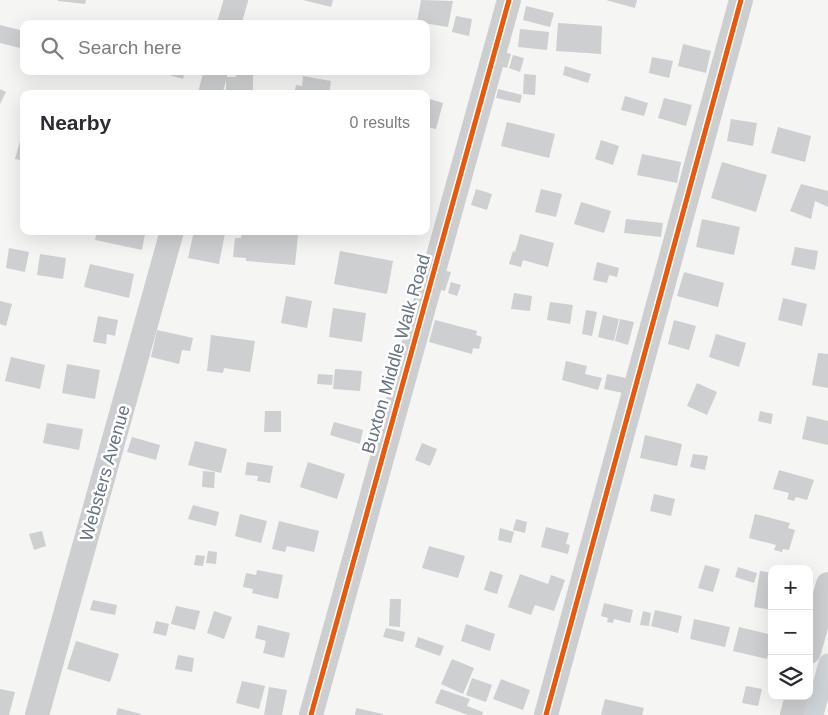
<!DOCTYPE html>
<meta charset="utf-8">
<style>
:root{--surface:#fff;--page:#f2f2f3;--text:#2b2b33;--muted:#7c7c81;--line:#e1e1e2}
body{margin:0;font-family:Arial,sans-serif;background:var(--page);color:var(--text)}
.controls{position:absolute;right:15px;bottom:15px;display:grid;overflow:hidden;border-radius:10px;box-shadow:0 5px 20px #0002}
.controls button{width:45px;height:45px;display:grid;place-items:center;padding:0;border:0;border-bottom:1px solid var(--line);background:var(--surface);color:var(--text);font:25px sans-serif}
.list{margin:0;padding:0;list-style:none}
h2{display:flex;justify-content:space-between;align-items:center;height:65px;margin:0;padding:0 20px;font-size:21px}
h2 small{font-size:16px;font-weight:400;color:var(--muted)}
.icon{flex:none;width:28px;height:28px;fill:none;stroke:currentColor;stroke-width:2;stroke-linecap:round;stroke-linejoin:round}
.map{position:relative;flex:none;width:828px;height:715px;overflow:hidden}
.search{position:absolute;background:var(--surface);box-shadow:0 5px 20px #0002;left:20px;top:20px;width:410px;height:55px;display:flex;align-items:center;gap:12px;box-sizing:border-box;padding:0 18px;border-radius:10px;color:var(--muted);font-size:19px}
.panel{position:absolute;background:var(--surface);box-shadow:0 5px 20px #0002;left:20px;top:90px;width:410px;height:145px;border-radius:10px}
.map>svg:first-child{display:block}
</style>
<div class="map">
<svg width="828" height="715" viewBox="0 0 828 715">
<rect width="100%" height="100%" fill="#f5f5f4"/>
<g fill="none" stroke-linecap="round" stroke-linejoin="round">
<!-- canal -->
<polyline stroke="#cdd3d7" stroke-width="19" points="814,715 828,663"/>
</g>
<!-- building -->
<g fill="#cdcfd0">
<polygon points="58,0 86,0 85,4 58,1"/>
<polygon points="303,0 333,0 331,7"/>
<polygon points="421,0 453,1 448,27 417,22"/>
<polygon points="606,0 637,0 635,8"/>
<polygon points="526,6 554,13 550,27 523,20"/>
<polygon points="456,16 472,19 469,36 452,32"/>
<polygon points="558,23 602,26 601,54 556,51"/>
<polygon points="0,25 24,31 20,48 0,43"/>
<polygon points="520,29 549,32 547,50 518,47"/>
<polygon points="683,44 711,51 706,73 678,66"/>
<polygon points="503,52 511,54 507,68 499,66"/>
<polygon points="513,55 524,58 520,72 509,68"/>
<polygon points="652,57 673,61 669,78 649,73"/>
<polygon points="565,66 591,74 588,83 563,75"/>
<polygon points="156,71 185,71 183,79"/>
<polygon points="236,71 253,71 253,90 226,90 226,77 236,77"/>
<polygon points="524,74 536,75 535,95 523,94"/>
<polygon points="303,76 331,81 329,94 294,94 296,85 302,86"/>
<polygon points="0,89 6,92 0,104"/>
<polygon points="498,89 522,95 520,103 496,98"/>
<polygon points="27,90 40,93 40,94 26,94"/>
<polygon points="625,96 648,103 644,116 621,110"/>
<polygon points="426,98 443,103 436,129 426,127"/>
<polygon points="664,98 692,105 686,126 658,118"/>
<polygon points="731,119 757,123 753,146 727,141"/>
<polygon points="507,122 555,134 549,158 501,146"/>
<polygon points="778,127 811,136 805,162 771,153"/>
<polygon points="601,140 619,146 613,165 595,159"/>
<polygon points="20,141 24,142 24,161 15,159"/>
<polygon points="642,154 681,162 677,183 637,175"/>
<polygon points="722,162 767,175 756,212 711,198"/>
<polygon points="801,184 828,191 828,207 815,201 811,219 790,211"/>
<polygon points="476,189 492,194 487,210 471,205"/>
<polygon points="541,189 562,194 556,217 535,212"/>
<polygon points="581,202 611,211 604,233 574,224"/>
<polygon points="626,219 663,223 661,237 624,233"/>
<polygon points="702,219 740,227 734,255 696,247"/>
<polygon points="97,231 134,231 145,234 142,250 95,240"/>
<polygon points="194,231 225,233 219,264 188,258"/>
<polygon points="248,231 298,235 295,265 246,261 246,258 233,257 235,238 241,238 242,232 248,233"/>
<polygon points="520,234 554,243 548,267 523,260 521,267 509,264 513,251 515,252"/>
<polygon points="795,247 818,251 815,270 791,265"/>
<polygon points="9,248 29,252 25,272 6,268"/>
<polygon points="340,251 393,261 387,294 334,284"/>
<polygon points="40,254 66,258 63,279 37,275"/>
<polygon points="597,262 619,268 617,277 609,275 607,283 593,280"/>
<polygon points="90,264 134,274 129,298 84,287"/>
<polygon points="442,270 451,272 445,291 437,289"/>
<polygon points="684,272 724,283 718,307 677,296"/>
<polygon points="451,282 461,285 457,296 448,293"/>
<polygon points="514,293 532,296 530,311 511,309"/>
<polygon points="286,296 312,301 307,328 281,323"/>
<polygon points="783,298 807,304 802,326 778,320"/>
<polygon points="0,301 12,304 6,326 0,324"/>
<polygon points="550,302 573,305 570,324 547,320"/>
<polygon points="333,308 366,313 362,342 329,337"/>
<polygon points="586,310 597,312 592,336 582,334"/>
<polygon points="603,315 619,319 614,341 598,337"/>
<polygon points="98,316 118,320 115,336 107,334 106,344 93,342"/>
<polygon points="620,319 634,322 628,345 615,341"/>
<polygon points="435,320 477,331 476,335 482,337 479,349 473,348 472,354 429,342"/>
<polygon points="674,320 696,326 689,350 668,344"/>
<polygon points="157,330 193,338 190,351 182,350 179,364 151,357"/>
<polygon points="716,334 746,343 739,367 709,357"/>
<polygon points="211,335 255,341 250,372 224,368 223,373 207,371"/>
<polygon points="818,353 828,354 828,388 812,385"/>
<polygon points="11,357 45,365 40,389 5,381"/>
<polygon points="566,361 587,366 585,374 602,378 598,390 562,380"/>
<polygon points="67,364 100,370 95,399 62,393"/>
<polygon points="335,369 362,371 360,391 333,389"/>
<polygon points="318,374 333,375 332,385 317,384"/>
<polygon points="607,374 626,378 623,393 604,389"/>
<polygon points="697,383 717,392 707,415 687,406"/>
<polygon points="265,411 281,411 281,432 264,432"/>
<polygon points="760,411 773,414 771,424 758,421"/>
<polygon points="807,416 828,421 828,445 802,439"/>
<polygon points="334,422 363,430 360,444 330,435"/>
<polygon points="47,423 83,429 79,450 43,443"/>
<polygon points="645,435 682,444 677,466 640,458"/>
<polygon points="132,437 160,445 156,460 127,452"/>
<polygon points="195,441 227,449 221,473 188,465"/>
<polygon points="422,443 437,449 430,466 415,460"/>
<polygon points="693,454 708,456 705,470 690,467"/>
<polygon points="247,462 273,466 270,483 257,481 258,476 245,475"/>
<polygon points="308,462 345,474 337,499 300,487"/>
<polygon points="779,470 814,480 807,500 796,497 794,501 787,499 789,493 773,489"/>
<polygon points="203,471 215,472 214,488 202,487"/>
<polygon points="654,494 675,499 671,516 650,511"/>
<polygon points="193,505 219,512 216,526 188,519"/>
<polygon points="240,514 267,521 261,543 235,536"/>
<polygon points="755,514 790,523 788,528 795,530 789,550 783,549 782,552 774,550 776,545 749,538"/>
<polygon points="516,519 527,522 525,533 513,530"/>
<polygon points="279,521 319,531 314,552 287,546 285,552 272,549"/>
<polygon points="546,527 569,533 566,544 570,545 568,554 541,547"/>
<polygon points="500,528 514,532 511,543 498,540"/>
<polygon points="42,531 46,546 34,550 29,534"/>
<polygon points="429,546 465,556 458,578 422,568"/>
<polygon points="208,551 217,552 216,564 206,563"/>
<polygon points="196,555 205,556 203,566 194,565"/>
<polygon points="705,565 720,569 713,592 698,588"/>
<polygon points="738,567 757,573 754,583 735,577"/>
<polygon points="257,570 283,575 278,599 252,593 253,589 243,587 246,573 256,575"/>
<polygon points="490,571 503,575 497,594 484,590"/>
<polygon points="760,571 772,573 772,610 754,607"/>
<polygon points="520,574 548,584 551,575 565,580 554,611 535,605 531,615 508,607"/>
<polygon points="390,599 401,599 400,627 389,626"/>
<polygon points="93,600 117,605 115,615 90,610"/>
<polygon points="604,603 633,610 630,623 614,619 613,623 607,622 608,618 601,616"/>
<polygon points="176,606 200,611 195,630 171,624"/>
<polygon points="655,610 682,616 678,633 651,626"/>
<polygon points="214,611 232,617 224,639 207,633"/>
<polygon points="643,611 651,613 649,626 640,625"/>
<polygon points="694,619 730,627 725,647 690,639"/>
<polygon points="156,621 169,624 166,636 153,633"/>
<polygon points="466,624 495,634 490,651 461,641"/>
<polygon points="258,625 290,633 284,658 263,653 266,641 255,638"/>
<polygon points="739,627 772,635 767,659 733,651"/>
<polygon points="386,628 405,632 403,642 383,637"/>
<polygon points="418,637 444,646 440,656 415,647"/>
<polygon points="76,641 119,654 110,682 67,669"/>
<polygon points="178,655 194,658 192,672 175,669"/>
<polygon points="452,659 474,668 463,694 441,684"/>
<polygon points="472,678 492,685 486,702 466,695"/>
<polygon points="501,679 530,690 523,710 493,699"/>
<polygon points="242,681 265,686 259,709 236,703"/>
<polygon points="746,686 762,689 758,706 742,703"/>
<polygon points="269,687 287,690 282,715 264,715"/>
<polygon points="0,689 15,692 9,715 0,715"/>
<polygon points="441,689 470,699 467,706 483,712 482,715 468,715 435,703"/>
<polygon points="605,699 644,708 642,715 601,715"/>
<polygon points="118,708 141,714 140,715 116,715"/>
<polygon points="356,708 383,714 383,715 355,715"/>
</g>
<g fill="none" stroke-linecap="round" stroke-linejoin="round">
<!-- minor -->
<g stroke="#cdcecf" stroke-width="24">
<polyline points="229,24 236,0"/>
<polyline points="210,94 216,71"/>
<polyline points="809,652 828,584"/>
<polyline points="37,715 172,231"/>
<polyline points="311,715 509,0"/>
<polyline points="546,715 741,0"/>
<polyline points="792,715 797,696"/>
</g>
<defs>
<g id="cycleway">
<polyline points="311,715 509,0"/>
<polyline points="546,715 741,0"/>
</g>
</defs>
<!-- cycleway casing -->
<use href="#cycleway" stroke="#fff" stroke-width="8"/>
<!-- cycleway -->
<use href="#cycleway" stroke="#e8590c" stroke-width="5"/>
</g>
<g text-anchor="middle" stroke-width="5" stroke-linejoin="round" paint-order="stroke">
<!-- street labels -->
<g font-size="18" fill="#667483" stroke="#fff">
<text transform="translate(396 354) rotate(-74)" y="6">Buxton Middle Walk Road</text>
<text transform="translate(105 473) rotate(-74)" y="6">Websters Avenue</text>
</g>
</g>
</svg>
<div class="controls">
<button>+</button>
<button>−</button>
<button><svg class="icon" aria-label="layers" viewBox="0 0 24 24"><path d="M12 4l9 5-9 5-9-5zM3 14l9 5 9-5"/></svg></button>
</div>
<div class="search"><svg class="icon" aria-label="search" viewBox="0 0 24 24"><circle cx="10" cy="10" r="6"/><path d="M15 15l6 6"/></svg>Search here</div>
<section class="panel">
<h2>Nearby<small>0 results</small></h2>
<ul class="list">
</ul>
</section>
</div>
